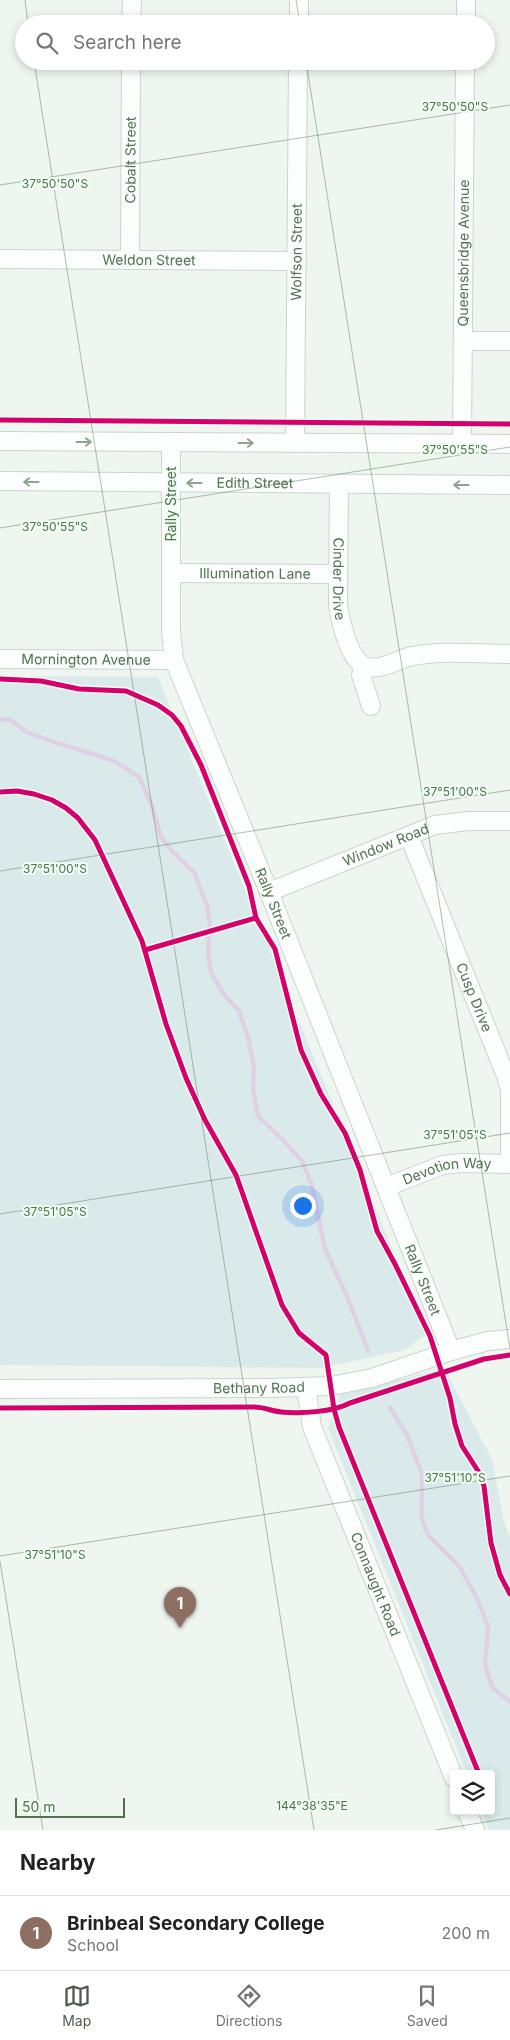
<!DOCTYPE html>
<meta charset="utf-8">
<style>
:root{--surface:#fff;--page:#f2f2f2;--text:#222;--muted:#767676;--line:#e0e0e0;--accent:#505b50}
body{margin:0;font-family:Inter,sans-serif;background:var(--page);color:var(--text)}
.controls{position:absolute;right:15px;bottom:15px;display:grid;overflow:hidden;border-radius:5px;box-shadow:0 2px 8px #0003}
.controls button{width:45px;height:45px;display:grid;place-items:center;padding:0;border:0;border-bottom:1px solid var(--line);background:var(--surface);color:var(--text);font:25px sans-serif}
.scale{position:absolute;left:15px;bottom:12px;width:110px;box-sizing:border-box;padding-left:5px;border:2px solid #517250;border-top:0;font-size:14px;line-height:18px;white-space:nowrap;color:#517250;-webkit-text-stroke:4px #f0fdf3;paint-order:stroke}
.you{position:absolute;left:302px;top:1205px;width:18px;height:18px;margin:-12px;border:4px solid #fff;border-radius:50%;background:#1a73e8;box-shadow:0 0 0 8px #1a73e833}
.badge{display:grid;place-items:center;width:32px;height:32px;border-radius:50%;background:var(--accent);color:#fff;font-size:16px;font-weight:700}
.pin{position:absolute;translate:-50% -41px;filter:drop-shadow(0 1px 2px #0008)}
.pin::after{content:'';position:absolute;top:26px;width:18px;height:15px;background:inherit;clip-path:polygon(0 0,100% 0,50% 100%)}
.list{margin:0;padding:0;list-style:none}
h2{display:flex;justify-content:space-between;align-items:center;height:65px;margin:0;padding:0 20px;font-size:21px}
h2 small{font-size:16px;font-weight:400;color:var(--muted)}
.list li{display:grid;grid-template-columns:32px 1fr auto;gap:15px;align-items:center;box-sizing:border-box;height:75px;padding:0 20px;border-top:1px solid var(--line)}
.list b{display:block;font-size:19px;white-space:nowrap}
.list p{margin:0;font-size:16px;white-space:nowrap;color:var(--muted)}
.list em{font-size:16px;font-style:normal;color:var(--muted)}
.icon{flex:none;width:28px;height:28px;fill:none;stroke:currentColor;stroke-width:2;stroke-linecap:round;stroke-linejoin:round}
.map{position:relative;flex:none;width:510px;height:1830px;overflow:hidden}
.search{position:absolute;background:var(--surface);box-shadow:0 2px 8px #0003;left:15px;right:15px;top:15px;height:55px;display:flex;align-items:center;gap:12px;box-sizing:border-box;padding:0 18px;border-radius:28px;color:var(--muted);font-size:19px}
.sheet{height:140px;background:var(--surface)}
nav{display:flex;justify-content:space-around;align-items:center;box-sizing:border-box;height:70px;border-top:1px solid var(--line);background:var(--surface);font-size:14px;color:var(--muted)}
nav a{display:grid;justify-items:center;gap:2px}
nav .on{color:var(--accent)}
.map>svg:first-child{display:block}
</style>
<div class="map">
<svg width="510" height="1830" viewBox="0 0 510 1830">
<rect width="100%" height="100%" fill="#eef6ef"/>
<!-- green -->
<g fill="#daeaeb">
<polygon points="0,676 158,677 427,1334 404,1350 323,1368 0,1365"/>
<polygon points="444,1368 492,1459 504,1522 510,1538 510,1830 489,1830 482,1811 491,1811 491,1774 467,1774 328,1428 340,1395"/>
</g>
<g fill="none" stroke-linecap="round" stroke-linejoin="round">
<!-- stream -->
<g stroke="#e0d0e6" stroke-width="4.5">
<polyline points="0,719 11,720 26,732 57,743 112,760 139,777 152,806 161,837 171,850 195,874 207,906 210,923 208,953 211,973 226,997 239,1011 248,1037 254,1067 253,1090 258,1116 283,1140 302,1161 311,1183 325,1249 346,1294 368,1350"/>
<polyline points="390,1408 407,1435 422,1474 422,1519 428,1535 459,1566 476,1596 488,1626 485,1664 492,1687 510,1702"/>
</g>
<defs>
<g id="minor">
<polyline points="131,24 132,0"/>
<polyline points="299,24 299,0"/>
<polyline points="466,24 466,0"/>
<path id="s1" d="M 0,259 L 297,261"/>
<path id="s2" d="M 130,260 L 131,61"/>
<polyline points="463,341 510,341"/>
<polyline points="0,441 510,444"/>
<path id="s3" d="M 171,442 L 171,631 L 174,660 L 269,892 L 451,1351"/>
<path id="s4" d="M 295,443 L 298,61"/>
<path id="s5" d="M 462,444 L 465,61"/>
<path id="s6" d="M 0,481 L 510,485"/>
<path id="s7" d="M 339,484 L 338,605 C 340,620 349,660 365,666 C 382,672 398,658 413,656 C 445,650 478,654 510,654"/>
<path id="s8" d="M 171,573 L 338,574"/>
<path id="s9" d="M 0,659 L 174,660"/>
<polyline points="364,666 361,675 371,706"/>
<path id="s10" d="M 409,836 L 506,1076 L 510,1090 L 510,1164"/>
<path id="s11" d="M 269,892 L 435,825 L 468,821 L 510,821"/>
<path id="s12" d="M 386,1187 L 443,1165 L 462,1163 L 510,1164"/>
<path id="s13" d="M 306,1387 L 312,1427 L 454,1778"/>
<path id="s14" d="M 0,1389 L 270,1388 L 331,1386 L 372,1378 L 451,1351 L 488,1341 L 510,1339"/>
<polyline points="467,1811 475,1830"/>
</g>
</defs>
<!-- minor casing -->
<use href="#minor" stroke="#cad5cb" stroke-width="20"/>
<!-- minor -->
<use href="#minor" stroke="#fcfefd" stroke-width="18"/>
<defs>
<g id="cycleway">
<polyline points="0,420 510,424"/>
<polyline points="0,679 41,681 79,689 126,691 158,705 172,715 181,726 201,765 249,886 256,918 275,949 301,1050 321,1094 345,1133 360,1170 377,1231 395,1264 430,1336 450,1398 455,1424 462,1446 480,1474 484,1486 491,1543 500,1575 510,1594"/>
<polyline points="0,792 17,791 34,794 52,800 66,808 78,818 95,840 142,941 166,1024 186,1078 205,1120 236,1175 282,1305 299,1333 326,1355 334,1409 339,1427 479,1774"/>
<polyline points="145,950 256,918"/>
<path d="M 0,1408 L 254,1407 C 264,1407 271,1411 281,1412 C 300,1414 333,1412 350,1403 L 484,1359 L 510,1355"/>
</g>
</defs>
<!-- cycleway casing -->
<use href="#cycleway" stroke="#f0fdf3" stroke-width="8"/>
<!-- cycleway -->
<use href="#cycleway" stroke="#d6006c" stroke-width="5"/>
</g>
<!-- one-way arrows -->
<defs><path id="oneway-shaft" d="M-6 0H5M1.5-3L5.5 0L1.5 3" fill="none" stroke-width="1.6" stroke-linecap="round" stroke-linejoin="round" transform="scale(1.25)"/></defs>
<g stroke="#8da38d">
<use href="#oneway-shaft" transform="translate(84 442)"/>
<use href="#oneway-shaft" transform="translate(246 443)"/>
<use href="#oneway-shaft" transform="translate(31 482) rotate(-180)"/>
<use href="#oneway-shaft" transform="translate(194 483) rotate(-180)"/>
<use href="#oneway-shaft" transform="translate(461 485) rotate(-180)"/>
</g>
<!-- ticks -->
<path fill="none" stroke="#517250" stroke-width="1" stroke-opacity="0.45" d="M 25,0 L 28,24M 296,0 L 300,24M 34,61 L 314,1830M 306,61 L 510,1349M 0,185 L 510,105M 0,528 L 510,447M 0,871 L 510,790M 0,1214 L 510,1133M 0,1556 L 510,1476M 0,1561 L 43,1830M 436,1830 L 510,1818"/>
<g text-anchor="middle" stroke-width="4" stroke-linejoin="round" paint-order="stroke">
<!-- street labels -->
<g font-size="14" fill="#517250" stroke="#f0fdf3">
<text dy="5" stroke="none"><textPath href="#s2" startOffset="100">Cobalt Street</textPath></text>
<text dy="5" stroke="none"><textPath href="#s4" startOffset="191">Wolfson Street</textPath></text>
<text dy="5" stroke="none"><textPath href="#s5" startOffset="191">Queensbridge Avenue</textPath></text>
<text dy="5" stroke="none"><textPath href="#s1" startOffset="149">Weldon Street</textPath></text>
<text dy="5" stroke="none"><textPath href="#s6" startOffset="255">Edith Street</textPath></text>
<text transform="translate(171 504) rotate(-90)" y="5">Rally Street</text>
<text dy="5" stroke="none"><textPath href="#s8" startOffset="84">Illumination Lane</textPath></text>
<text dy="5" stroke="none"><textPath href="#s7" startOffset="95">Cinder Drive</textPath></text>
<text dy="5" stroke="none"><textPath href="#s9" startOffset="86">Mornington Avenue</textPath></text>
<text dy="5" stroke="none"><textPath href="#s11" startOffset="126">Window Road</textPath></text>
<text dy="5" stroke="none"><textPath href="#s3" startOffset="481">Rally Street</textPath></text>
<text dy="5" stroke="none"><textPath href="#s10" startOffset="174">Cusp Drive</textPath></text>
<text dy="5" stroke="none"><textPath href="#s12" startOffset="64">Devotion Way</textPath></text>
<text dy="5" stroke="none"><textPath href="#s3" startOffset="886">Rally Street</textPath></text>
<text dy="5" stroke="none"><textPath href="#s14" startOffset="259">Bethany Road</textPath></text>
<text dy="5" stroke="none"><textPath href="#s13" startOffset="210">Connaught Road</textPath></text>
</g>
</g>
<g font-size="12" text-anchor="middle" fill="#517250" stroke="#f0fdf3" stroke-width="4" stroke-linejoin="round" paint-order="stroke">
<text x="455" y="111">37°50'50"S</text>
<text x="55" y="188">37°50'50"S</text>
<text x="455" y="454">37°50'55"S</text>
<text x="55" y="531">37°50'55"S</text>
<text x="455" y="796">37°51'00"S</text>
<text x="55" y="873">37°51'00"S</text>
<text x="455" y="1139">37°51'05"S</text>
<text x="55" y="1216">37°51'05"S</text>
<text x="455" y="1482">37°51'10"S</text>
<text x="55" y="1559">37°51'10"S</text>
<text x="312" y="1810">144°38'35"E</text>
</g>
</svg>
<div class="controls">
<button><svg class="icon" aria-label="layers" viewBox="0 0 24 24"><path d="M12 4l9 5-9 5-9-5zM3 14l9 5 9-5"/></svg></button>
</div>
<div class="scale">50 m</div>
<div class="you"></div>
<div class="pin badge" style="left:180px;top:1628px;background:#8d6e63">1</div>
<div class="search"><svg class="icon" aria-label="search" viewBox="0 0 24 24"><circle cx="10" cy="10" r="6"/><path d="M15 15l6 6"/></svg>Search here</div>
</div>
<section class="sheet">
<h2>Nearby<small></small></h2>
<ul class="list">
<li><span class="badge" style="background:#8d6e63">1</span><div><b>Brinbeal Secondary College</b><p>School</p></div><em>200 m</em></li>
</ul>
</section>
<nav>
<a class="on"><svg class="icon" aria-label="map" viewBox="0 0 24 24"><path d="M3 6l6-2 6 2 6-2v14l-6 2-6-2-6 2zM9 4v14M15 6v14"/></svg>Map</a>
<a><svg class="icon" aria-label="directions" viewBox="0 0 24 24"><path d="M12 3l9 9-9 9-9-9zM9 14v-3h6M13 9l2 2-2 2"/></svg>Directions</a>
<a><svg class="icon" aria-label="saved" viewBox="0 0 24 24"><path d="M7 4h10v16l-5-4-5 4z"/></svg>Saved</a>
</nav>
